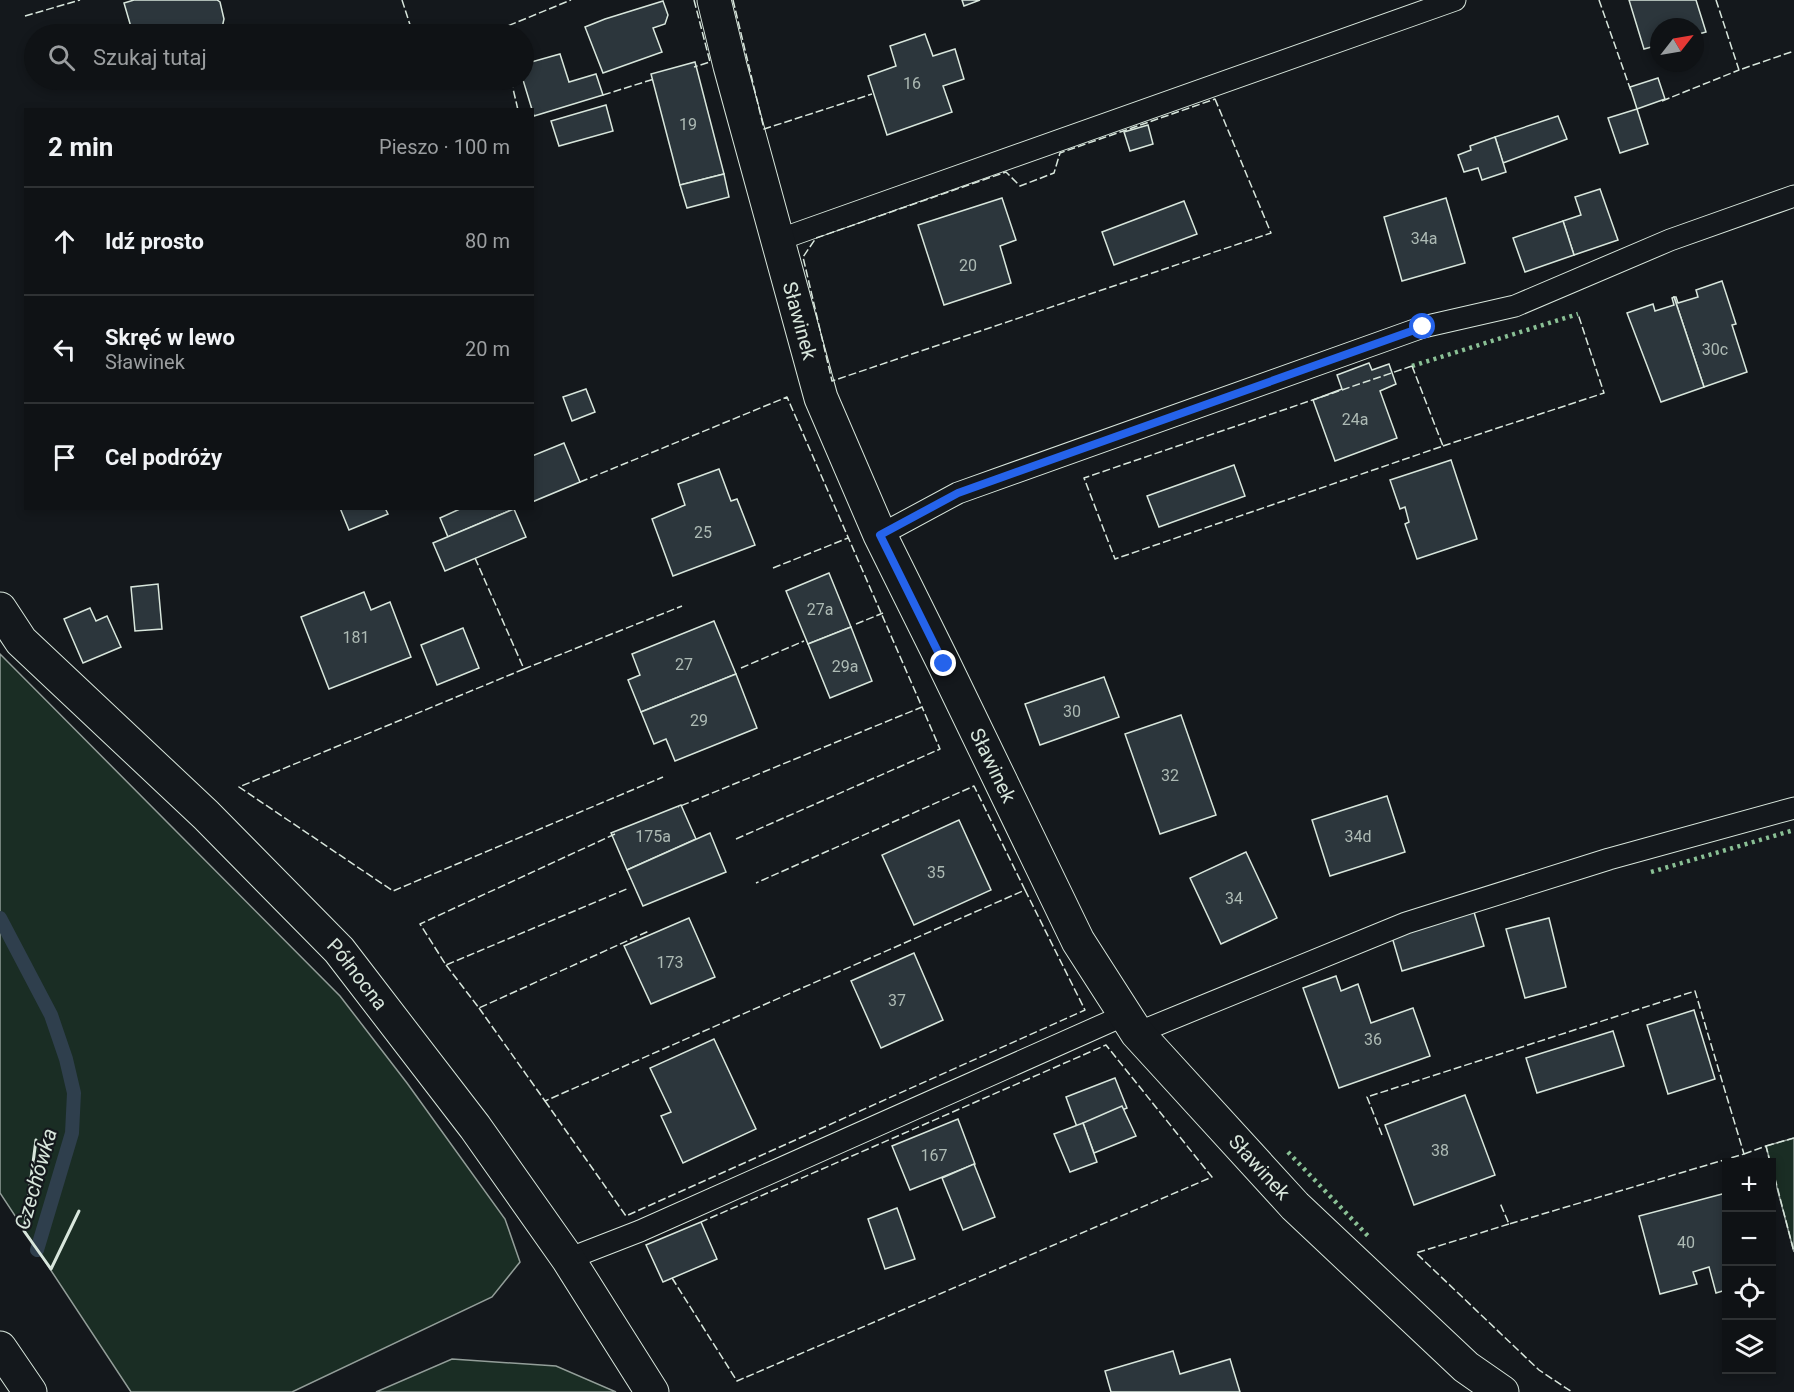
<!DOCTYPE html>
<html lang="pl">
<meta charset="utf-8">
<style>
:root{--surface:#0f1215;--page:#181b1e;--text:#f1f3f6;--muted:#9b9ea0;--line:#2f3234}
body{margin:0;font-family:Roboto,sans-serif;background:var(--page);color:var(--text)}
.controls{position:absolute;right:18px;bottom:18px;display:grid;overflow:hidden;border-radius:0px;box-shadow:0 3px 9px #0003}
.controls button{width:54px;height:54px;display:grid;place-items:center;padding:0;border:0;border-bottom:2px solid var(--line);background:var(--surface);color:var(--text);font:30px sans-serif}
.compass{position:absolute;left:1650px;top:18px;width:54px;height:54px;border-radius:50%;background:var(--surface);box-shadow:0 3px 9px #0003;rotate:59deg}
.stop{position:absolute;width:18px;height:18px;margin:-14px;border:4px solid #2563eb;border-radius:50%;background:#fff}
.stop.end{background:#2563eb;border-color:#fff;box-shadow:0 2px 6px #0008}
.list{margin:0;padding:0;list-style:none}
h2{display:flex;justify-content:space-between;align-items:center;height:78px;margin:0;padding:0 24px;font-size:26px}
h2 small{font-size:20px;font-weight:400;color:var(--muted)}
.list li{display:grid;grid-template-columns:39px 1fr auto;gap:18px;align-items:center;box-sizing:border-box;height:108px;padding:0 24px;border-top:2px solid var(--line)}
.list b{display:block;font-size:22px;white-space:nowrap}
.list p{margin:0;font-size:20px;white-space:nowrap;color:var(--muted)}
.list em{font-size:20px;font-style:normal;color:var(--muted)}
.icon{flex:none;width:33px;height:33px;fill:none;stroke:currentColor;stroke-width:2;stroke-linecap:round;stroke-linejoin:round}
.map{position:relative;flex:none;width:1794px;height:1392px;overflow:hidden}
.search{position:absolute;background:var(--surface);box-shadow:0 3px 9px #0003;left:24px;top:24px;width:510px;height:66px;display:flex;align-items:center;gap:15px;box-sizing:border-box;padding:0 21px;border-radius:33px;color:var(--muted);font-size:22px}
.panel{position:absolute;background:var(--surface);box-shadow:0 3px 9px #0003;left:24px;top:108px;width:510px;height:402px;border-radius:0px}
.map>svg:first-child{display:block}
</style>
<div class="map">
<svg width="1794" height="1392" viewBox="0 0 1794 1392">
<rect width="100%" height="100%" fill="#14181c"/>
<!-- green -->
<g fill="#1a2d24" stroke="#939e99" stroke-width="1.5">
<polygon points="0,654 340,996 407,1083 505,1219 520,1262 492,1297 292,1392 131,1392 0,1193"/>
<polygon points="1794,1138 1794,1252 1766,1146"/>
<polygon points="452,1359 556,1366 616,1392 376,1392"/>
</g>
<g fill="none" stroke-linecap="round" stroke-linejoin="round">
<!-- stream -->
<polyline stroke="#2f3f4d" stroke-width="14" points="0,918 51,1015 66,1059 74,1093 72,1133 37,1250"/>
</g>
<!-- building -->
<g fill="#2c363c" stroke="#d8e6dc" stroke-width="1.5">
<polygon points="134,0 217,0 220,2 224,19 222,28 219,29 221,34 133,34 124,3"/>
<polygon points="962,0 980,0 964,6"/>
<polygon points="1629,0 1696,0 1706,32 1695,35 1695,27 1659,27 1659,45 1644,49"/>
<polygon points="663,1 668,15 665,24 653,28 662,52 603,73 585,27 605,19"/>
<polygon points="925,34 933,56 955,49 964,79 943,86 952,112 887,135 868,76 896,66 890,46"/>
<polygon points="560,54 569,82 596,74 603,95 534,116 523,80 524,64"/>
<polygon points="695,62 724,174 680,185 651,74"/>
<polygon points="1658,78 1665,99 1637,109 1630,87"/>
<polygon points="156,80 192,80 159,89"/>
<polygon points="606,105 613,131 559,146 551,121"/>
<polygon points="1637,109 1648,144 1620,153 1608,118"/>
<polygon points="1558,116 1567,139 1503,163 1495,137"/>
<polygon points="1148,125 1153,144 1130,151 1124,132"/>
<polygon points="1495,137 1506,172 1482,180 1478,168 1464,172 1458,155 1471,150 1470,146"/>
<polygon points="724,174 729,197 687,208 680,185"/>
<polygon points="1600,189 1618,240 1574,255 1563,221 1581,215 1575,197"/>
<polygon points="1002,198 1016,240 1000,246 1011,283 944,305 918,225"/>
<polygon points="1446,198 1465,263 1402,281 1384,217"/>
<polygon points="1184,201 1197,234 1114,265 1102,232"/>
<polygon points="1563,221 1574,255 1525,272 1513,238"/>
<polygon points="1722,281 1736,324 1732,325 1747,372 1704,387 1674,297 1676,297 1678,303 1698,297 1696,290"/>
<polygon points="1674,297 1704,387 1661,402 1627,313 1653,304 1655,311 1674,305 1672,298"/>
<polygon points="1369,363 1372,370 1389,364 1396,384 1380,391 1397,438 1335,461 1313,400 1342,389 1337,375"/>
<polygon points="586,389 595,412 572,421 563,397"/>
<polygon points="564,443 580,482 532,502 532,456"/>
<polygon points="1451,460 1477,539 1417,559 1405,524 1409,522 1405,507 1400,509 1390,480"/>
<polygon points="1234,465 1245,496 1159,527 1147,496"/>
<polygon points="719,469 731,501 737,499 755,545 673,576 652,519 685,505 678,484"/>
<polygon points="340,508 385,508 388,514 349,530"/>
<polygon points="462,508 516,508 448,537 440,518"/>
<polygon points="514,509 526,537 445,571 433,543"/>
<polygon points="829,573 851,627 808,644 786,591"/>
<polygon points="158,584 162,629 135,631 131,587"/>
<polygon points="364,592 371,610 390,602 411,657 329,689 301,617"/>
<polygon points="90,608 96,621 107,616 121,647 83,663 64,619"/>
<polygon points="714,621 736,674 641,712 628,680 640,675 632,654"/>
<polygon points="851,627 872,681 830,698 808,644"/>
<polygon points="463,628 479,668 437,685 421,645"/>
<polygon points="736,674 757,728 675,761 666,739 654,744 641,712"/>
<polygon points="1104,677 1119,717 1040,745 1025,704"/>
<polygon points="1181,715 1216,815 1160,834 1125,734"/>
<polygon points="1387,796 1405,852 1330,876 1312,820"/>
<polygon points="681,805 696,839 627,870 611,833"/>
<polygon points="959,820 991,890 914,925 882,855"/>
<polygon points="710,833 726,872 643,906 627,870"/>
<polygon points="1246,852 1277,918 1221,944 1190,878"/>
<polygon points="1474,912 1484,946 1402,971 1392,937"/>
<polygon points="689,918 715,977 651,1004 624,946"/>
<polygon points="1549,918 1566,987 1525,998 1506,929"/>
<polygon points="914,953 943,1020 881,1048 851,981"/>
<polygon points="1336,976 1341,991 1358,984 1371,1023 1413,1008 1430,1056 1339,1088 1303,988"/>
<polygon points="1694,1010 1715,1079 1668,1094 1647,1025"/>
<polygon points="1613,1031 1624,1066 1537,1093 1526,1058"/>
<polygon points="714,1039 756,1129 683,1163 661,1116 671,1112 650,1068"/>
<polygon points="1115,1078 1127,1108 1077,1127 1066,1097"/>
<polygon points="1465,1095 1495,1175 1414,1205 1385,1125"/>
<polygon points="1122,1106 1136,1136 1094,1153 1083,1123"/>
<polygon points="958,1119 975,1164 910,1190 892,1146"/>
<polygon points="1083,1123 1097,1162 1070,1172 1054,1134"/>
<polygon points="974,1164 995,1217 963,1230 942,1178"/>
<polygon points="1726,1193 1726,1290 1716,1293 1709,1267 1693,1272 1697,1284 1660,1294 1639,1216"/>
<polygon points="897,1208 915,1259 885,1269 868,1219"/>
<polygon points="701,1222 717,1259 663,1282 646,1245"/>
<polygon points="1173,1351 1180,1374 1230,1359 1240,1392 1111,1392 1105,1371"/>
</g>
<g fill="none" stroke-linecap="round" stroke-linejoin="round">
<defs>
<g id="lane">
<polyline points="778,240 1455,0"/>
<polyline points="880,535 958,493 1423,327 1515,306 1670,240 1794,196"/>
<polyline points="1137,1033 1406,923 1609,859 1794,808"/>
<polyline points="568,1259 640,1231 1125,1015"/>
</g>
<g id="street">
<path id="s1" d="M 714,0 L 730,66 L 821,398 L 880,535 L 944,664 L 1078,941 L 1137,1033 L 1295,1206 L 1466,1367 L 1502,1392"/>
<path id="s2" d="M 0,609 L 21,641 L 206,815 L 339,950 L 475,1127 L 568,1259 L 652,1392"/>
</g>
<polyline id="primary" points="0,1348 30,1392"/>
</defs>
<!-- lane casing -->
<use href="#lane" stroke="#d8e6dc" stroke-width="23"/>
<!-- street casing -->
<use href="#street" stroke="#d8e6dc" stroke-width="35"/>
<!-- primary casing -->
<use href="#primary" stroke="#d8e6dc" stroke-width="35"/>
<!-- lane -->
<use href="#lane" stroke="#14181c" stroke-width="21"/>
<!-- street -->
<use href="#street" stroke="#14181c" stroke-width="33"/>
<!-- primary -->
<use href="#primary" stroke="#14181c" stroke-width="33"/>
<!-- hedge -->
<g stroke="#8ac095" stroke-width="4.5" stroke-dasharray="3 4.5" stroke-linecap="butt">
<polyline points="1412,366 1578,314"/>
<polyline points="1651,872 1794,830"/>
<polyline points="1288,1152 1369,1237"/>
</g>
<!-- fence -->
<g stroke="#d8e6dc" stroke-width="1.5" stroke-dasharray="8 3" stroke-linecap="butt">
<polyline points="402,0 413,34"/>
<polyline points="694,0 710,62 694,67"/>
<polyline points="733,0 764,129 872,94"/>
<polyline points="1599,0 1631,91"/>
<polyline points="1716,0 1739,70 1794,51"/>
<polyline points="25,16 80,0"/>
<polyline points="488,34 571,0"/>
<polyline points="511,80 518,110"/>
<polyline points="603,95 654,79"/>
<polygon points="1215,99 1271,233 832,381 803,257 816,238 1006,172 1020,186 1054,173 1060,153"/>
<polyline points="1662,101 1739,70"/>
<polygon points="1412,366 1443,446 1115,559 1084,478"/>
<polyline points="1443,446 1604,393 1578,314"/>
<polyline points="580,482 787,397 922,707 678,807"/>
<polyline points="475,558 524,669 682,606"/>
<polyline points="773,568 848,538"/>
<polyline points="856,624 883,613"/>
<polyline points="741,668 804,641"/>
<polyline points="524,669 239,787 393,891 663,777"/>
<polyline points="615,834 420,924 446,965 629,888"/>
<polyline points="736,839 940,749 922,707"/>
<polyline points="446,965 479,1008 649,931"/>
<polyline points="479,1008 545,1101 1025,890 974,786 756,883"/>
<polyline points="545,1101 626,1216 1085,1010 1025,890"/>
<polyline points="1382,1135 1367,1097 1695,991 1744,1154 1509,1224 1500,1203"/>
<polyline points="1766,1146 1794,1138"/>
<polyline points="1744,1154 1766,1146 1770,1162"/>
<polyline points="1772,1167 1794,1252"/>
<polyline points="1509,1224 1416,1253 1539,1370 1572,1392"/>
<polyline points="672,1278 737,1381 1212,1177 1106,1045 701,1222"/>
</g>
<!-- wall -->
<polyline stroke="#d8e6dc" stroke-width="3" points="36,1140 24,1231 51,1269 79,1211"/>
</g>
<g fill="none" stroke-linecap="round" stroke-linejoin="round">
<!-- route -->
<polyline stroke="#2563eb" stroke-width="8" points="944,664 880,535 958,493 1423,327"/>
</g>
<g text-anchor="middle" stroke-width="4.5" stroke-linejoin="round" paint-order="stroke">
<!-- number labels -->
<g font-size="16" fill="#adbab4">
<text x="912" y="89">16</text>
<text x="688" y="130">19</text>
<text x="1424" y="244">34a</text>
<text x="968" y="271">20</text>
<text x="1715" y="355">30c</text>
<text x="1355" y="425">24a</text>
<text x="703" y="538">25</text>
<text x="820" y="615">27a</text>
<text x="356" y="643">181</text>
<text x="684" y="670">27</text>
<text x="845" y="672">29a</text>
<text x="1072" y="717">30</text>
<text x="699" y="726">29</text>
<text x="1170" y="781">32</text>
<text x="653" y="842">175a</text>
<text x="1358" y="842">34d</text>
<text x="936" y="878">35</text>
<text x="1234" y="904">34</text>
<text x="670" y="968">173</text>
<text x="897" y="1006">37</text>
<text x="1373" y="1045">36</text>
<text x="1440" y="1156">38</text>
<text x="934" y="1161">167</text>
<text x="1686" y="1248">40</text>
</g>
<!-- street labels -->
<g font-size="20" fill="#d8e6dc" stroke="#14181c">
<text dy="7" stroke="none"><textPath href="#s1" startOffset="332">Sławinek</textPath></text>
<text dy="7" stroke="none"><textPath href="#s1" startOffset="818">Sławinek</textPath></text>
<text dy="7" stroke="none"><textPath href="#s2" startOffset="512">Północna</textPath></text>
<text dy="7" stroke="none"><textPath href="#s1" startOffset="1304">Sławinek</textPath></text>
</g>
<!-- water labels -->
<g font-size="21" font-style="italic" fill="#d8e6dc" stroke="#14181c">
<text transform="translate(36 1179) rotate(-74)" y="7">Czechówka</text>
</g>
</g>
</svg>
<div class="controls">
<button>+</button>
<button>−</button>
<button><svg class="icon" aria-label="locate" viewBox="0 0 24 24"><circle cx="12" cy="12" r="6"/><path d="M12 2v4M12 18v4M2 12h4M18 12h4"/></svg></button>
<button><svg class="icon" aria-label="layers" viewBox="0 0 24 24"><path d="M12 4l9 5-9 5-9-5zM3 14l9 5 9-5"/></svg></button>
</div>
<svg class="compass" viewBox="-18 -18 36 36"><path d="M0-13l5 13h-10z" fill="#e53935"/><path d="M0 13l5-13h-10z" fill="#9b9ea0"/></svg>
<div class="stop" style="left:1423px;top:327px"></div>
<div class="stop end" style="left:944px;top:664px"></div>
<div class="search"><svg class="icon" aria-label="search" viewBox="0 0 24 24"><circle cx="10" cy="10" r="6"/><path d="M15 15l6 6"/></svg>Szukaj tutaj</div>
<section class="panel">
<h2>2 min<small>Pieszo · 100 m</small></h2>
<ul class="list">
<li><svg class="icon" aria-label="ahead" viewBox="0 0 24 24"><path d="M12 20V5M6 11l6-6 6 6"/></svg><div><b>Idź prosto</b></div><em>80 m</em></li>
<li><svg class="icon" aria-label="left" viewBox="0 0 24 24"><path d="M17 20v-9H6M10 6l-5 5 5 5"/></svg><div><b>Skręć w lewo</b><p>Sławinek</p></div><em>20 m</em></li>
<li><svg class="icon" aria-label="arrive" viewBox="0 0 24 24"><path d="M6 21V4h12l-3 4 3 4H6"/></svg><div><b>Cel podróży</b></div></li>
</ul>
</section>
</div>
